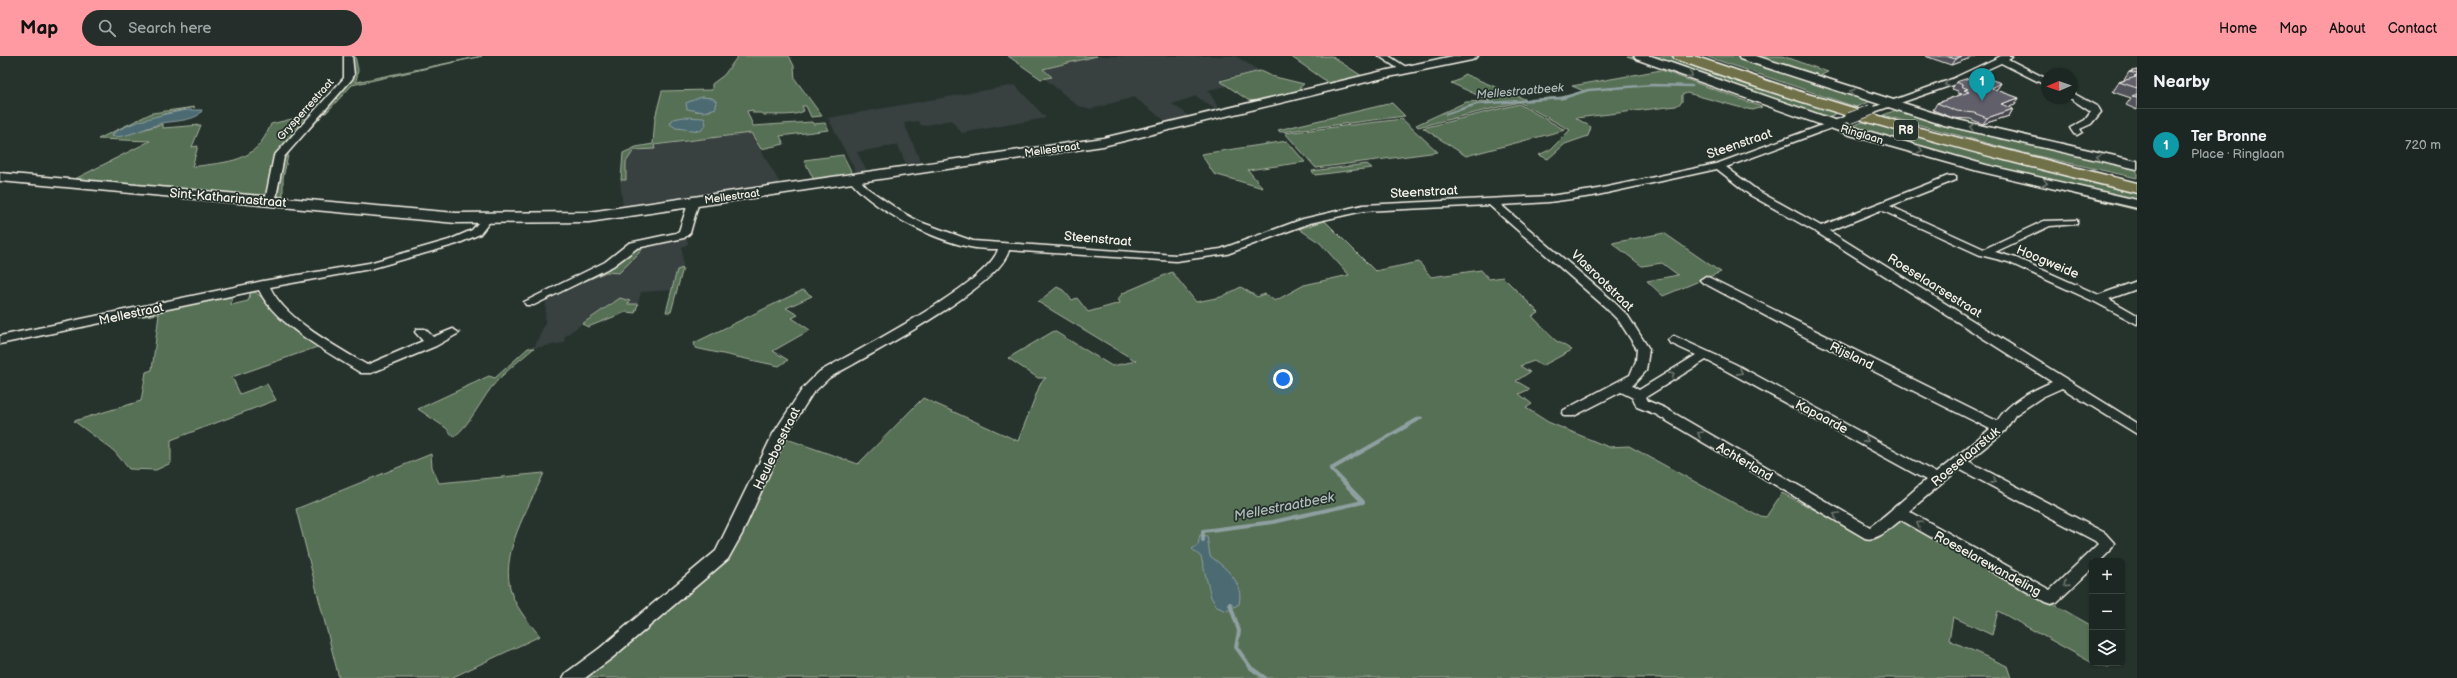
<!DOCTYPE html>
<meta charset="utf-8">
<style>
:root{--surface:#1c2622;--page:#252e2a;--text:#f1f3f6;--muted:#a0a5a5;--line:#3a4340;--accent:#ff9aa2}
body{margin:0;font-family:"Balsamiq Sans",sans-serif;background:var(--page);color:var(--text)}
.controls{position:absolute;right:12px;bottom:12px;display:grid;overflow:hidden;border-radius:6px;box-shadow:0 1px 3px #0004}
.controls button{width:36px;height:36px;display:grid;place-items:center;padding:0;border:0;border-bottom:1px solid var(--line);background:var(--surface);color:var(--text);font:20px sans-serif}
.compass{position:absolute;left:2041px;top:12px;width:36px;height:36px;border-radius:50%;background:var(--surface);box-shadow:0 1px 3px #0004;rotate:268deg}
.you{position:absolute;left:1283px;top:323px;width:14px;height:14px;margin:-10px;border:3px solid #fff;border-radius:50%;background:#1a73e8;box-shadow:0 0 0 6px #1a73e833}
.badge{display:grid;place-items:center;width:26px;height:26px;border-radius:50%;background:var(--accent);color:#fff;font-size:13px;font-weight:700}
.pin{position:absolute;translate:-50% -33px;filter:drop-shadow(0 1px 2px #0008)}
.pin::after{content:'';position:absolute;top:21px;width:14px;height:12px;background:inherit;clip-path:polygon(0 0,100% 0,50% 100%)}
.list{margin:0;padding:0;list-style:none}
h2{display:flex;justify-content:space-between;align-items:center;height:52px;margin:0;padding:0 16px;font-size:17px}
h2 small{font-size:13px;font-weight:400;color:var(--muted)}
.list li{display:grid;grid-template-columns:26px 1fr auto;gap:12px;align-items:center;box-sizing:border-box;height:72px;padding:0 16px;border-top:1px solid var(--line)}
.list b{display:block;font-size:15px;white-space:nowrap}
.list p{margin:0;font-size:13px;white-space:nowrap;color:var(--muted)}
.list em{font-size:13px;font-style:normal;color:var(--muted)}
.icon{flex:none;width:22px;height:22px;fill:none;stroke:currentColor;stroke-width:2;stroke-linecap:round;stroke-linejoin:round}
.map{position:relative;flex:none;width:2137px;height:622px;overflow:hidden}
header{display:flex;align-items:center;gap:24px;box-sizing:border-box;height:56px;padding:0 20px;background:var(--accent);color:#111}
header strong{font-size:19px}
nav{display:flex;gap:22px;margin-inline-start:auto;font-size:14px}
.search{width:280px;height:36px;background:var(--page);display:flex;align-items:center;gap:10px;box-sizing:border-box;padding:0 14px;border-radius:22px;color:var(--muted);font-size:15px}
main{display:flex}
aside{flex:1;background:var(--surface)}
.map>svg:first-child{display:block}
</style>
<header>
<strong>Map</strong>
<div class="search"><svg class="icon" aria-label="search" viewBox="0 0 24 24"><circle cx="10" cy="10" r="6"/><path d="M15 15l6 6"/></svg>Search here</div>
<nav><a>Home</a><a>Map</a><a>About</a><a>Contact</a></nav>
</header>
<main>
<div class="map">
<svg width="2137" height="622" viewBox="0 0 2137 622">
<rect width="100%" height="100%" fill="#26332d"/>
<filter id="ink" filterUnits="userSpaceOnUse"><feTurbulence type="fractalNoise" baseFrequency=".025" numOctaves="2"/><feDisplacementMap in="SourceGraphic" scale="8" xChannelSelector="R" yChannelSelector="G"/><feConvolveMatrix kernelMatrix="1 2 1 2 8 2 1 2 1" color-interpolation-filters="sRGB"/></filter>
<g filter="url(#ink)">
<!-- built -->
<g fill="#374040">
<polygon points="1097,0 1235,0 1260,15 1222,23 1220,25 1227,30 1208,34 1219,53 1216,54 1196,40 1172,48 1191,61 1168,67 1134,41 1091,53 1078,50 1045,23 1052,21 1042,13"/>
<polygon points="1015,29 1046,62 962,77 951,64 922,70 918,65 904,67 922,109 907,111 898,89 857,96 868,117 857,118 828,62"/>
<polygon points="751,77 781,129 623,152 620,124 625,123 626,106 634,94 654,93 654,90"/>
<polygon points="687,182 688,188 682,191 683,212 677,214 672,234 641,236 638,248 628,248 629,245 619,242 565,280 564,287 534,292 545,267 546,244 606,216 619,217 644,189"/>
</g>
<!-- green -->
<g fill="#576f54" stroke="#a6b09e" fill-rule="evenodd">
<polygon points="351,0 355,0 358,14 356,26 482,0 352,29 326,57 321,57 353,18"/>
<path d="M 738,0 L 789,0 L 794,10 L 795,23 L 822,60 L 811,61 L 806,50 L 802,50 L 804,55 C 793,61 776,58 764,59 L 762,57 L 753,57 L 753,54 L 747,55 L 753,70 L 812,66 L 813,68 L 825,67 L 829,74 L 780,80 L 784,88 L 761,93 L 751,77 L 654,89 L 655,93 L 634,94 L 626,106 L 626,124 L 621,124 L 623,97 L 636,91 L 653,88 L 655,62 L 662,35 L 712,34 L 712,28 L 724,19 ZM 701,41 L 712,42 L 717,48 L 710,55 L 695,55 Z"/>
<polygon points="1008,0 1097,0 1043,13 1052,21 1041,23"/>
<polygon points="1290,0 1331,0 1362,20 1329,27"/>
<polygon points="1627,0 1635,0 1788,57"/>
<polygon points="1644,0 1672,0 1838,57 1825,62"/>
<polygon points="1705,0 1739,0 1871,45 1856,51"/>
<polygon points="1758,0 1782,0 1828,16 1819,20"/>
<polygon points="1661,14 1762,51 1753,54 1742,52 1687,37 1682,39 1682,46 1676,50 1576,62 1591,71 1588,80 1565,88 1548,103 1539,99 1551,93 1570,74 1519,46 1418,71 1416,69 1466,46 1490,45 1451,27 1459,24 1464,18 1527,44 1562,41 1584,35 1572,30"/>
<polygon points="1260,15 1271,20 1304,28 1299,32 1301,34 1255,45 1248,44 1220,25"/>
<polygon points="1392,47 1405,60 1280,76 1278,74"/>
<polygon points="1519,48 1565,74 1466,100 1423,72"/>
<path d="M 195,51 L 168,57 L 122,72 L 121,80 L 163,68 L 163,72 L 201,69 L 192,91 L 198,90 L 192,111 C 230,105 255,108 271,68 L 296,62 L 306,63 L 275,98 L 268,139 L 263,141 L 73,124 L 150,85 L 98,83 L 152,57 Z"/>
<polygon points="1899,53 2137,111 2137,122 2020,96 1883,59"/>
<polygon points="323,59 289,95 283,122 283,140 278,141 283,98 318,60"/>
<polygon points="1402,63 1438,96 1316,112 1285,77"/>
<polygon points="1863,66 2019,108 2137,135 2137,145 2004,115 1849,71"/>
<polygon points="1846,76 2137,150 2137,154 1958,110"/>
<polygon points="1287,85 1305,106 1248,114 1263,132 1214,118 1201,98"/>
<polygon points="843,99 852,117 850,119 814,124 804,104"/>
<polygon points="1367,108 1372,112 1315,119 1312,115"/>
<polygon points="1325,165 1375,215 1419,206 1431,221 1481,214 1489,223 1503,221 1539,257 1532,260 1555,284 1572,294 1542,310 1534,305 1520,310 1530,316 1516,325 1530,333 1519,338 1532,348 1526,352 1548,366 1601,388 1609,391 1629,390 1756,459 1766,461 1782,437 1873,484 1898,464 1910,466 2092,570 2092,607 2114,607 2109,612 2098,610 1998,555 1992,579 1953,561 1949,584 2007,610 2011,622 582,622 722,506 784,382 858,408 923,342 1018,385 1041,326 1046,322 1038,322 1008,302 1054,275 1112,310 1136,305 1038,246 1057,231 1063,234 1072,244 1077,242 1088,256 1120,247 1118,243 1123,237 1172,216 1196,246 1221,241 1241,231 1257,241 1265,238 1275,245 1304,229 1349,219 1320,187 1299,173"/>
<polygon points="1664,177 1716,213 1721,216 1663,240 1647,225 1678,219 1662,207 1642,210 1612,187"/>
<polygon points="644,189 641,195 619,217 606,216 540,245 632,193"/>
<polygon points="683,212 671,256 666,256 677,214"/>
<polygon points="803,234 812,240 786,252 798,259 792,262 810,274 773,295 788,304 779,310 695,292 694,287"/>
<polygon points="254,235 320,290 232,321 240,338 267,328 276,344 171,384 171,407 156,414 129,413 114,395 74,365 141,345 146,316 152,314 159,258 138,261 146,256 233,238 231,249 248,245 250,238"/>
<polygon points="620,242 630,245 628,248 638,248 635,257 626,256 588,271 582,268"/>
<path d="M 528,292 L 534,292 C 519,305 503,317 491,332 C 479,348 470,368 454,381 L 446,372 L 418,353 L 489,320 L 495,322 Z"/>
<path d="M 431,398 L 432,411 L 439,427 L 544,417 C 528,454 498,498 512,539 C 518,554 529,567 540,580 L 451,622 L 339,622 L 296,453 Z"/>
</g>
<!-- water -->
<g fill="#4b6a72" stroke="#8fa0a1">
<polygon points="701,41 712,42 716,45 716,52 704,56 687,53 686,47"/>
<path d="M 189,54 L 202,54 C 199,65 172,65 162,67 C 150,70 122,84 111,80 C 119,68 174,55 189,54 Z"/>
<polygon points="684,61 704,62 706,68 701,75 676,72 670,68 673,63"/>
<path d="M 1200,479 L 1207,480 L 1210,500 C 1226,512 1244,526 1239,548 L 1227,555 L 1217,551 L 1211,541 L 1201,501 L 1192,493 L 1198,489 Z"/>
</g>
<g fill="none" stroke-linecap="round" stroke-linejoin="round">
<!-- stream-far2 -->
<polyline stroke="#8fa0a1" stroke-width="2.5" points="1446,58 1477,48 1563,42 1588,34 1653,29 1692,30"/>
<!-- stream-far1 -->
<polyline stroke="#8fa0a1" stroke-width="3.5" points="1415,365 1421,362"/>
<!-- stream -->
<g stroke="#8fa0a1" stroke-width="4">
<polyline points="1203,484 1203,475 1273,466 1363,446 1331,413 1417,364"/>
<polyline points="1230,548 1239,575 1236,591 1251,612 1265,622"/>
</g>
<defs>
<g id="street">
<polygon points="344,0 352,0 354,19 352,23 284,101 276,141 271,146 263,146 262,144 266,140 274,100 344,22"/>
<polygon points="1379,0 1389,0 1409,13 1402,15"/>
<polygon points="2001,0 2012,0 2008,3 2047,23 2047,30 2001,7 1958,27 1874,56 1866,54 1952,23"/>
<polygon points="2071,36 2098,51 2101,56 2091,68 2080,73 2082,76 2077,79 2074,78 2070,72 2085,64 2091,56 2070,42"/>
<path d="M 1850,59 L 1853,60 L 1853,64 L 1726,111 L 1758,135 L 1821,170 L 1948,120 L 1956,120 L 1956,124 L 1890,150 L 1984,193 L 2044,165 L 2077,164 L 2077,168 L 2050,170 L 1995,196 L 2016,202 L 2099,239 L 2137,225 L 2137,233 L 2109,243 L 2137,259 L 2137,268 L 2095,246 L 2008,206 L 1980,199 L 1881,154 L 1829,175 L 2137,367 L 2137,378 L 2062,332 L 2042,341 L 2015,359 L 2005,375 L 1968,405 L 2105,477 L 2114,487 L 2110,495 L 2100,505 L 2092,505 L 2092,513 L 2057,546 L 2051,548 L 2045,546 L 1901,464 C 1891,471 1877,486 1865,482 L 1655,358 L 1637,351 L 1633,342 L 1621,336 L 1574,360 L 1564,360 L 1562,357 L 1564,354 L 1630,319 L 1636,305 L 1637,293 L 1619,265 L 1604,250 L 1489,149 L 1363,155 L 1310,167 L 1227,198 L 1176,205 L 1009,194 C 1001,231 865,301 829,322 L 812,338 L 787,378 L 742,478 L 728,503 L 612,602 L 585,622 L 563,622 L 566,617 L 600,592 L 716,495 L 773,378 L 803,332 L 819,316 C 854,296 990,227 998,193 C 989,193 979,193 970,191 C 933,184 869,152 848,122 L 849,120 L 857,120 L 867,132 L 900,155 L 920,166 L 973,185 L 1176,199 L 1221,193 L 1303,163 L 1363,149 L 1549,140 L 1593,134 L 1716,108 ZM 1717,113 L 1750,139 L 1816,176 L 2052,326 C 2031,335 2010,345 1997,365 L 1706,220 L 1700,224 L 1702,226 L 1807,282 L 1990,373 L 1936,417 L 1735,308 L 1674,280 L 1668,284 L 1670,287 L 1696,299 L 1639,334 L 1632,330 L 1646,315 L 1649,293 L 1628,260 L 1612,244 L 1501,149 L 1549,146 L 1593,140 ZM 1706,304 L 1725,314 L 1926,424 C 1907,440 1890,456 1870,471 L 1665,352 L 1648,345 L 1646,341 ZM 1959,413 L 2095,485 L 2098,488 L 2050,534 L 1909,455 Z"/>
<polygon points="694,142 699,145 690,177 684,182 637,192 613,210 534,249 526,249 524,246 605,206 629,187 676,177 679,175 689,145"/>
<path d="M 487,160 L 492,163 L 480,178 L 457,188 L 370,213 L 270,231 C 285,264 337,291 367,309 L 423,285 L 415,276 L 417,273 L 425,273 L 433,281 L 453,273 L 459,277 L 436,290 L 371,317 L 361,317 C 330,297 275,269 259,234 L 0,288 L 0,280 L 263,225 L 369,207 L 449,184 L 472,174 L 483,161 Z"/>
</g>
<g id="secondary">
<polygon points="1453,0 1478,0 1472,4 1379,23 1103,90 589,166 456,167 0,125 0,117 456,157 589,156 1103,82 1379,16"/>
<polygon points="1634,0 1651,0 1860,73 1986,109 2137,144 2137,152 1978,115 1850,79 1636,3"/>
<polygon points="1738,0 1756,0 1953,63 2137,105 2137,113 1944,69 1740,3"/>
</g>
<path id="highway" d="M 1673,0 L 1694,0 L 1798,35 L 1912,70 L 2137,127 L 2137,137 C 1981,100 1826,57 1675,3 Z"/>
</defs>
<!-- street casing -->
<use href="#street" stroke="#f4f1e8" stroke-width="3"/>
<!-- secondary casing -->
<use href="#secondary" stroke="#f4f1e8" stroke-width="3"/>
<!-- highway casing -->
<use href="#highway" stroke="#f4f1e8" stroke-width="3"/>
<!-- street -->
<use href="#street" fill="#26332d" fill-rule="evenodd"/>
<!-- secondary -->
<use href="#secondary" fill="#26332d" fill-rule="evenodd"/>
<!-- highway -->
<use href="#highway" fill="#6f704a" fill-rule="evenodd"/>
<defs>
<polyline id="street-bridge" points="1850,62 1871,54"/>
</defs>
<!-- street-bridge casing -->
<use href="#street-bridge" stroke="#f4f1e8" stroke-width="12" stroke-linecap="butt"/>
<!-- street-bridge -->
<use href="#street-bridge" stroke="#26332d" stroke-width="10"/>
</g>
<!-- wall -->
<g fill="#53525c" stroke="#f4f1e8">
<polygon points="1925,0 1976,0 1951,9"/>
<polygon points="2137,14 2137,54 2126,49 2131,42 2113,36 2119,26 2124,24 2129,16"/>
<polygon points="1956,26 2001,27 1997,33 1996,34 2019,42 2015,49 2008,51 2013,53 2009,60 1983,68 1970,63 1953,62 1933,54 1937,47 1962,38 1958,37 1958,35 1952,33"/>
</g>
<!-- shaded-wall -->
<g fill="#43424b" stroke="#f4f1e8">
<polygon points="1962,0 1976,0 1951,9 1955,3"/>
<polygon points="2001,27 1997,33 1988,38 1991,32"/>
<polygon points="2019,42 2015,49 1997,55 2001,48"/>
<polygon points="2013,53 2009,60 1983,68 1987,62"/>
</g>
<!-- building -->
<g fill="#605f6b" stroke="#f4f1e8">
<polygon points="1946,0 1962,0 1955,3"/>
<polygon points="2137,14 2137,18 2129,16"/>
<polygon points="1978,19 2001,27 1991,32 2019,42 2001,48 2013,53 1987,62 1974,57 1957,55 1937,47 1969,36 1964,34 1968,33 1961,30 1963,29 1956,26"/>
<polygon points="2137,19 2137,32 2119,26 2136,21 2134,20"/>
<polygon points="2137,38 2137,41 2132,40"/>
</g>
<!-- one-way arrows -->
<defs><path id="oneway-chevron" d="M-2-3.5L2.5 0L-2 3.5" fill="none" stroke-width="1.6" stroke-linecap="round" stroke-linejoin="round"/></defs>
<g stroke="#6e766e">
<use href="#oneway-chevron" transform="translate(1690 19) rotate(21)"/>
<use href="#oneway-chevron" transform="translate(1947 28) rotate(162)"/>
<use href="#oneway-chevron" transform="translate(1852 36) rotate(-162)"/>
<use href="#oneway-chevron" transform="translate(1972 71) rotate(-166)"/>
<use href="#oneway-chevron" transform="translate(1920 94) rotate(15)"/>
<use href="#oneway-chevron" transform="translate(2099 101) rotate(-168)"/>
<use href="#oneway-chevron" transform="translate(2045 127) rotate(14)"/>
<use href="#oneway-chevron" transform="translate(1740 316) rotate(28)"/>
<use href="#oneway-chevron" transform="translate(1672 319) rotate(-32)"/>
<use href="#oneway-chevron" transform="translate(1700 378) rotate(-149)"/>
<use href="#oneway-chevron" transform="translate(1866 384) rotate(28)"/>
<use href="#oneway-chevron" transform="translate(1994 425) rotate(28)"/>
<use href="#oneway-chevron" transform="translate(1836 459) rotate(-149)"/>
<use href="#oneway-chevron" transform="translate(1919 468) rotate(-150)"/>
<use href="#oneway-chevron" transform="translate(2066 528) rotate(136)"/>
</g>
</g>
<g text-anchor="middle" stroke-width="3.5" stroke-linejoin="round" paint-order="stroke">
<!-- far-street labels -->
<g font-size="11" fill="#f4f1e8" stroke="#26332d">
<text transform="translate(305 53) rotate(-48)" y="4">Grysperrestraat</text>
<text transform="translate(1862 78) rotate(17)" y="4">Ringlaan</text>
<text transform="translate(1052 93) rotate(-8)" y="4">Mellestraat</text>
<text transform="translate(732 140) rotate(-8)" y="4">Mellestraat</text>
</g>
<!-- far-water labels -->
<g font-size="12" font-style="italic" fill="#b0bbb9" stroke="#26332d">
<text transform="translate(1520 35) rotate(-5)" y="4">Mellestraatbeek</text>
</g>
<!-- shield labels -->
<rect fill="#26332d" stroke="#b6b8b0" stroke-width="1" x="1894" y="64" width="24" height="20" rx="3"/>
<g font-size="12" font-weight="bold" fill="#f4f1e8">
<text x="1906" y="78">R8</text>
</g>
<!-- street labels -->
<g font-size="13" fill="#f4f1e8" stroke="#26332d">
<text transform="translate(1739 87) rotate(-19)" y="5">Steenstraat</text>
<text transform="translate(1424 135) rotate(-3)" y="5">Steenstraat</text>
<text transform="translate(228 141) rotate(5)" y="5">Sint-Katharinastraat</text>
<text transform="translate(1098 182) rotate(5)" y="5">Steenstraat</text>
<text transform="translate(2048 205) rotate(23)" y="5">Hoogweide</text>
<text transform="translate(1603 224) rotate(44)" y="5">Vlasrootstraat</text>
<text transform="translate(1935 229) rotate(32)" y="5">Roeselaarsestraat</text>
<text transform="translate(131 257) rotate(-12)" y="5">Mellestraat</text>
<text transform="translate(1852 299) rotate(26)" y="5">Rijsland</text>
<text transform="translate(1822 360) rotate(28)" y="5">Kapaarde</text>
<text transform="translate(776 392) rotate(-64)" y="5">Heulebosstraat</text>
<text transform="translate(1965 400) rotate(-40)" y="5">Roeselaarstuk</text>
<text transform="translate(1745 405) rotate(31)" y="5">Achterland</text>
<text transform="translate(1988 507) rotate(29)" y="5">Roeselarewandeling</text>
</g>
<!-- water labels -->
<g font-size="14" font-style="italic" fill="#b0bbb9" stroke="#26332d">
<text transform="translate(1284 450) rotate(-11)" y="5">Mellestraatbeek</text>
</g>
</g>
</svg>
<div class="controls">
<button>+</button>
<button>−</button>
<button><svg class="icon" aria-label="layers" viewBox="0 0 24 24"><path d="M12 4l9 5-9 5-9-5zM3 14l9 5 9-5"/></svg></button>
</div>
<svg class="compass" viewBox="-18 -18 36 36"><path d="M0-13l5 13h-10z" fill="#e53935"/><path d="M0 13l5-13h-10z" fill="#a0a5a5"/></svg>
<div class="you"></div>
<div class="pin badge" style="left:1982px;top:45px;background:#0f9aa8">1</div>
</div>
<aside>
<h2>Nearby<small></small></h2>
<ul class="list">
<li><span class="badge" style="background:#0f9aa8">1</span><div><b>Ter Bronne</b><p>Place · Ringlaan</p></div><em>720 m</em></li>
</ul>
</aside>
</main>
